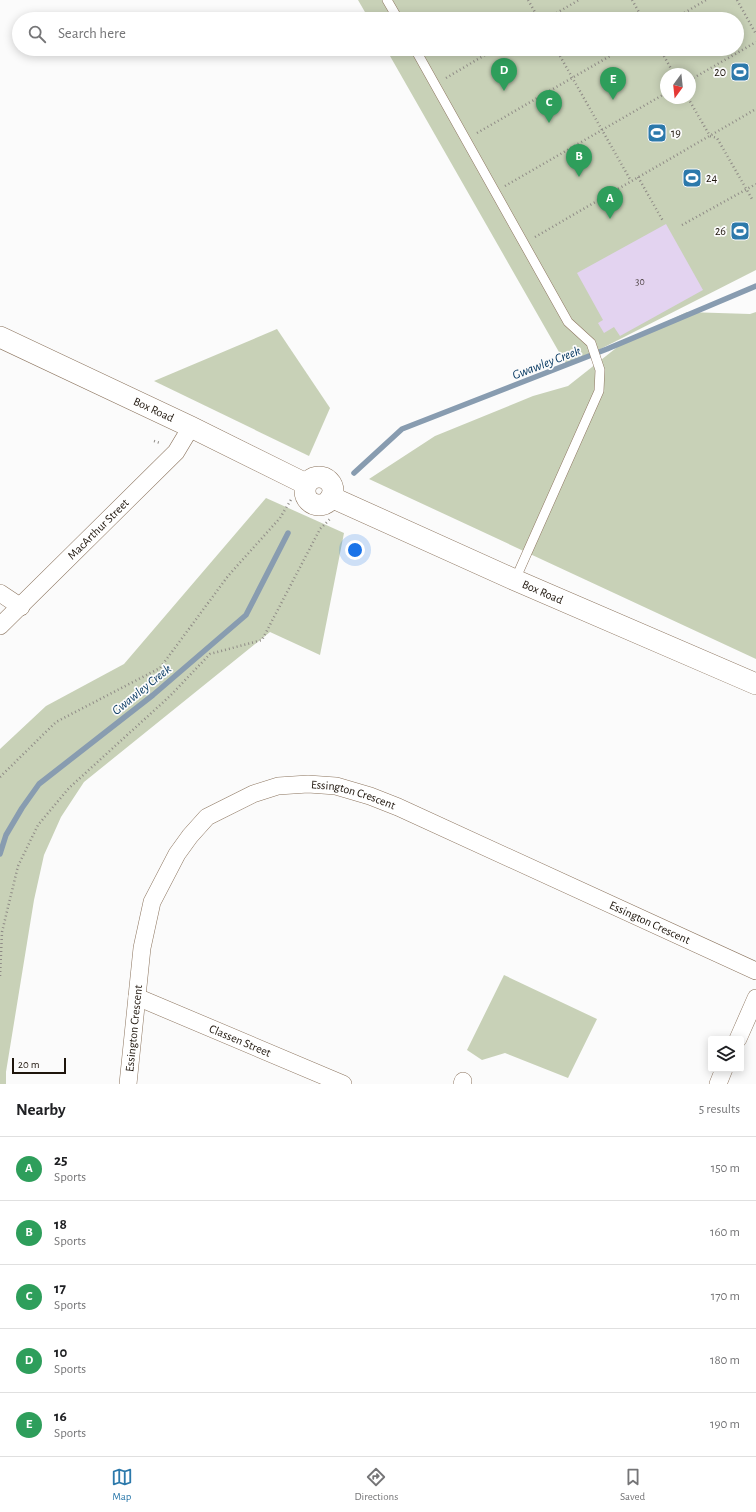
<!DOCTYPE html>
<style>
:root{--surface:#fff;--page:#f6f6f6;--text:#202124;--muted:#757577;--line:#e0e0e0;--accent:#2c79ab}
body{margin:0;font-family:"Alegreya Sans",sans-serif;background:var(--page);color:var(--text)}
.controls{position:absolute;right:12px;bottom:12px;display:grid;overflow:hidden;border-radius:4px;box-shadow:0 2px 10px #0003}
.controls button{width:36px;height:36px;display:grid;place-items:center;padding:0;border:0;border-bottom:1px solid var(--line);background:var(--surface);color:var(--text);font:20px sans-serif}
.compass{position:absolute;left:660px;top:68px;width:36px;height:36px;border-radius:50%;background:var(--surface);box-shadow:0 2px 10px #0003;rotate:195deg}
.scale{position:absolute;left:12px;bottom:10px;width:54px;box-sizing:border-box;padding-left:4px;border:2px solid #1e150c;border-top:0;font-size:11px;line-height:14px;white-space:nowrap;color:#1e150c;-webkit-text-stroke:3px #fbfbfb;paint-order:stroke}
.you{position:absolute;left:355px;top:550px;width:14px;height:14px;margin:-10px;border:3px solid #fff;border-radius:50%;background:#1a73e8;box-shadow:0 0 0 6px #1a73e833}
.badge{display:grid;place-items:center;width:26px;height:26px;border-radius:50%;background:var(--accent);color:#fff;font-size:13px;font-weight:700}
.pin{position:absolute;translate:-50% -33px;filter:drop-shadow(0 1px 2px #0008)}
.pin::after{content:'';position:absolute;top:21px;width:14px;height:12px;background:inherit;clip-path:polygon(0 0,100% 0,50% 100%)}
.list{margin:0;padding:0;list-style:none}
h2{display:flex;justify-content:space-between;align-items:center;height:52px;margin:0;padding:0 16px;font-size:17px}
h2 small{font-size:13px;font-weight:400;color:var(--muted)}
.list li{display:grid;grid-template-columns:26px 1fr auto;gap:12px;align-items:center;box-sizing:border-box;height:64px;padding:0 16px;border-top:1px solid var(--line)}
.list b{display:block;font-size:15px;white-space:nowrap}
.list p{margin:0;font-size:13px;white-space:nowrap;color:var(--muted)}
.list em{font-size:13px;font-style:normal;color:var(--muted)}
.icon{flex:none;width:22px;height:22px;fill:none;stroke:currentColor;stroke-width:2;stroke-linecap:round;stroke-linejoin:round}
.map{position:relative;flex:none;width:756px;height:1084px;overflow:hidden}
.search{position:absolute;background:var(--surface);box-shadow:0 2px 10px #0003;left:12px;right:12px;top:12px;height:44px;display:flex;align-items:center;gap:10px;box-sizing:border-box;padding:0 14px;border-radius:22px;color:var(--muted);font-size:15px}
.sheet{height:372px;background:var(--surface)}
nav{display:flex;justify-content:space-around;align-items:center;box-sizing:border-box;height:56px;border-top:1px solid var(--line);background:var(--surface);font-size:11px;color:var(--muted)}
nav a{display:grid;justify-items:center;gap:2px}
nav .on{color:var(--accent)}
.map>svg:first-child{display:block}
</style>
<div class="map">
<svg width="756" height="1084" viewBox="0 0 756 1084">
<rect width="100%" height="100%" fill="#fbfbfb"/>
<!-- green -->
<g fill="#c8d1b7" fill-rule="evenodd">
<path d="M 358,0 L 756,0 L 756,270 L 567,366 L 386,49 L 737,49 L 737,19 L 369,19 ZM 666,74 L 690,74 L 690,98 L 666,98 Z"/>
<polygon points="687,312 750,314 756,312 756,659 369,479 435,436 533,396 568,386 625,341"/>
<polygon points="277,329 330,408 309,456 154,381"/>
<polygon points="266,498 344,533 320,655 270,632 84,782 61,817 44,855 34,900 6,1072 6,1084 0,1084 0,749 46,706 124,664"/>
<polygon points="504,975 597,1019 568,1078 505,1053 482,1060 467,1050"/>
</g>
<g fill="none" stroke-linecap="round" stroke-linejoin="round">
<!-- stream -->
<g stroke="#889cb0" stroke-width="5.5">
<polyline points="354,473 402,429 607,349 756,286"/>
<polyline points="0,854 6,835 22,808 39,784 153,695 246,615 288,533"/>
</g>
</g>
<!-- building -->
<polygon fill="#e3d3f0" points="666,224 703,290 620,336 614,327 604,333 598,323 603,320 577,273"/>
<g fill="none" stroke-linecap="round" stroke-linejoin="round">
<defs>
<g id="service">
<polyline points="387,0 398,19"/>
<polyline points="415,49 568,322 591,343 600,370 599,391 515,580"/>
</g>
<g id="minor">
<polyline points="0,593 21,607"/>
<path id="s1" d="M 0,626 L 176,452 L 191,427"/>
<path id="s2" d="M 137,997 L 343,1084"/>
<polyline points="738,1039 756,998"/>
<path id="s3" d="M 128,1084 L 142,948 L 152,902 L 177,854 L 190,836 L 207,817 L 253,794 L 278,786 L 308,784 L 336,786 L 370,796 L 398,807 L 756,971"/>
<polyline points="462,1084 463,1081"/>
<polyline points="718,1084 724,1069"/>
</g>
<g id="tertiary">
<path id="s4" d="M 0,337 L 191,427 L 306,484"/>
<circle cx="319" cy="491" r="14"/>
<path id="s5" d="M 331,497 L 515,580 L 756,684"/>
</g>
</defs>
<!-- service casing -->
<use href="#service" stroke="#8d7660" stroke-width="10"/>
<!-- minor casing -->
<use href="#minor" stroke="#8d7660" stroke-width="18"/>
<!-- tertiary casing -->
<use href="#tertiary" stroke="#8d7660" stroke-width="22"/>
<!-- path -->
<g stroke="#8f8b86" stroke-width="2.5" stroke-dasharray="1 3" stroke-linecap="butt">
<polyline points="528,0 539,19"/>
<polyline points="632,0 643,19"/>
<polyline points="737,0 756,34"/>
<polyline points="546,19 579,0"/>
<polyline points="674,19 706,0"/>
<polyline points="556,49 631,181"/>
<polyline points="660,49 674,74"/>
<polyline points="446,78 495,49"/>
<polyline points="690,80 756,42"/>
<polyline points="688,98 710,136 717,138 752,199"/>
<polyline points="477,133 622,49"/>
<polyline points="638,177 663,221"/>
<polyline points="505,186 666,93"/>
<polyline points="682,225 756,184"/>
<polyline points="535,237 756,109"/>
<polyline points="154,441 160,443"/>
<polyline points="320,470 335,477"/>
<polyline points="0,777 56,722 160,668 228,576 280,518 292,498"/>
<polyline points="0,976 2,932 18,866 38,825 69,788 170,696 210,654 262,640 320,529 331,518"/>
</g>
<!-- service -->
<use href="#service" stroke="#fff" stroke-width="9"/>
<!-- minor -->
<use href="#minor" stroke="#fff" stroke-width="17"/>
<!-- tertiary -->
<use href="#tertiary" stroke="#fff" stroke-width="21"/>
</g>
<!-- icons -->
<defs>
<symbol id="stadium-square" viewBox="-11 -11 22 22"><rect x="-9" y="-9" width="18" height="18" rx="4" fill="#2c79ab" stroke="#fbfbfb"/><path d="M0-5a6.5 5 0 1 0 0 10a6.5 5 0 1 0 0-10ZM-3.5-1.8h7v3.6h-7Z" fill="#fff"/></symbol>
</defs>
<g fill-rule="evenodd">
<use href="#stadium-square" x="729" y="61" width="22" height="22"/>
<use href="#stadium-square" x="646" y="122" width="22" height="22"/>
<use href="#stadium-square" x="681" y="167" width="22" height="22"/>
<use href="#stadium-square" x="729" y="220" width="22" height="22"/>
</g>
<g text-anchor="middle" stroke-width="3.5" stroke-linejoin="round" paint-order="stroke">
<!-- number labels -->
<g font-size="10" fill="#4f4445">
<text x="640" y="285">30</text>
</g>
<!-- poi labels -->
<g font-size="12" fill="#1e150c" stroke="#fbfbfb" text-anchor="end">
<text x="726" y="76">20</text>
<text x="671" y="137" text-anchor="start">19</text>
<text x="706" y="182" text-anchor="start">24</text>
<text x="726" y="235">26</text>
</g>
<!-- street labels -->
<g font-size="12" fill="#1e150c" stroke="#fbfbfb">
<text dy="4" stroke="none"><textPath href="#s4" startOffset="170">Box Road</textPath></text>
<text dy="4" stroke="none"><textPath href="#s1" startOffset="138">MacArthur Street</textPath></text>
<text dy="4" stroke="none"><textPath href="#s5" startOffset="232">Box Road</textPath></text>
<text dy="4" stroke="none"><textPath href="#s3" startOffset="440">Essington Crescent</textPath></text>
<text dy="4" stroke="none"><textPath href="#s3" startOffset="764">Essington Crescent</textPath></text>
<text dy="4" stroke="none"><textPath href="#s3" startOffset="56">Essington Crescent</textPath></text>
<text dy="4" stroke="none"><textPath href="#s2" startOffset="112">Classen Street</textPath></text>
</g>
<!-- water labels -->
<g font-size="13" font-style="italic" fill="#0a3b64" stroke="#fbfbfb">
<text transform="translate(546 362) rotate(-21)" y="5">Gwawley Creek</text>
<text transform="translate(141 689) rotate(-39)" y="5">Gwawley Creek</text>
</g>
</g>
</svg>
<div class="controls">
<button><svg class="icon" aria-label="layers" viewBox="0 0 24 24"><path d="M12 4l9 5-9 5-9-5zM3 14l9 5 9-5"/></svg></button>
</div>
<svg class="compass" viewBox="-18 -18 36 36"><path d="M0-13l5 13h-10z" fill="#e53935"/><path d="M0 13l5-13h-10z" fill="#757577"/></svg>
<div class="scale">20 m</div>
<div class="you"></div>
<div class="pin badge" style="left:610px;top:219px;background:#2e9e5b">A</div>
<div class="pin badge" style="left:579px;top:177px;background:#2e9e5b">B</div>
<div class="pin badge" style="left:549px;top:123px;background:#2e9e5b">C</div>
<div class="pin badge" style="left:504px;top:91px;background:#2e9e5b">D</div>
<div class="pin badge" style="left:613px;top:100px;background:#2e9e5b">E</div>
<div class="search"><svg class="icon" aria-label="search" viewBox="0 0 24 24"><circle cx="10" cy="10" r="6"/><path d="M15 15l6 6"/></svg>Search here</div>
</div>
<section class="sheet">
<h2>Nearby<small>5 results</small></h2>
<ul class="list">
<li><span class="badge" style="background:#2e9e5b">A</span><div><b>25</b><p>Sports</p></div><em>150 m</em></li>
<li><span class="badge" style="background:#2e9e5b">B</span><div><b>18</b><p>Sports</p></div><em>160 m</em></li>
<li><span class="badge" style="background:#2e9e5b">C</span><div><b>17</b><p>Sports</p></div><em>170 m</em></li>
<li><span class="badge" style="background:#2e9e5b">D</span><div><b>10</b><p>Sports</p></div><em>180 m</em></li>
<li><span class="badge" style="background:#2e9e5b">E</span><div><b>16</b><p>Sports</p></div><em>190 m</em></li>
</ul>
</section>
<nav>
<a class="on"><svg class="icon" aria-label="map" viewBox="0 0 24 24"><path d="M3 6l6-2 6 2 6-2v14l-6 2-6-2-6 2zM9 4v14M15 6v14"/></svg>Map</a>
<a><svg class="icon" aria-label="directions" viewBox="0 0 24 24"><path d="M12 3l9 9-9 9-9-9zM9 14v-3h6M13 9l2 2-2 2"/></svg>Directions</a>
<a><svg class="icon" aria-label="saved" viewBox="0 0 24 24"><path d="M7 4h10v16l-5-4-5 4z"/></svg>Saved</a>
</nav>
